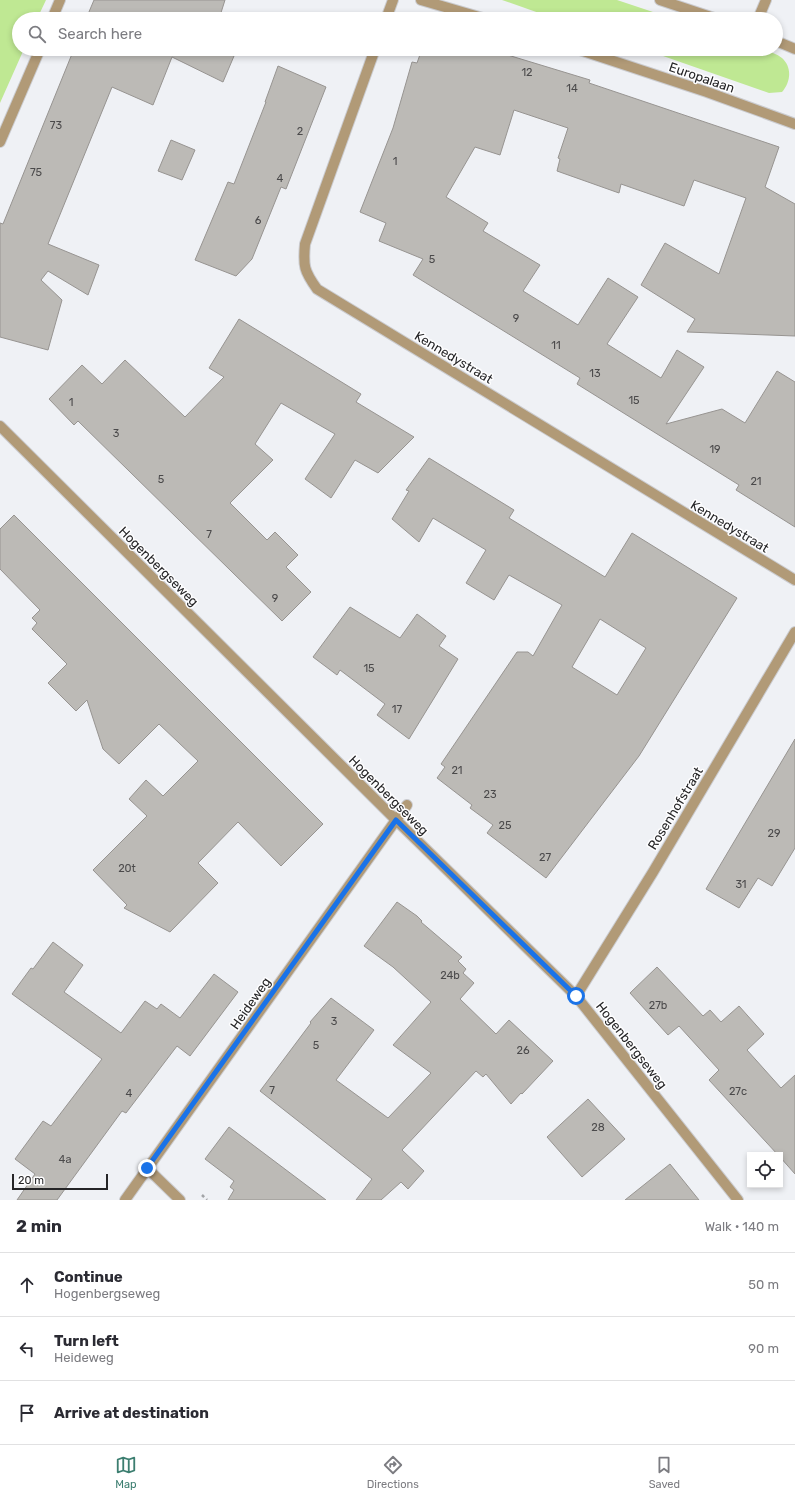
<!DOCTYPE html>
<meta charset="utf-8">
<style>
:root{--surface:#fff;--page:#f2f2f3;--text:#2b2b33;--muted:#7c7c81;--line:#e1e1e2;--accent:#3c7e70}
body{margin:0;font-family:Rubik,sans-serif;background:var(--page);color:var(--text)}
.controls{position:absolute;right:12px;bottom:12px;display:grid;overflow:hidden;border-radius:0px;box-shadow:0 2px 6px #0003}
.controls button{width:36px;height:36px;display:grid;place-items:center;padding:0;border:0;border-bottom:1px solid var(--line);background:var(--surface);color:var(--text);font:20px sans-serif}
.scale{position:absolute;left:12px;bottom:10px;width:96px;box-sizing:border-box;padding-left:4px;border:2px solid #252527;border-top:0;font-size:11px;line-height:14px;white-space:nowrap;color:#252527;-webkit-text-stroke:3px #fefeff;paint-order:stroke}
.stop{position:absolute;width:12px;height:12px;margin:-9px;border:3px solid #1a73e8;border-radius:50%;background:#fff}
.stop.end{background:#1a73e8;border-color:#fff;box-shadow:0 1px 4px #0008}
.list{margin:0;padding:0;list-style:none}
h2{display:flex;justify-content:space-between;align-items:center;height:52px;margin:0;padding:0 16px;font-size:17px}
h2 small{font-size:13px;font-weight:400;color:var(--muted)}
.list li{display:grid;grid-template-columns:26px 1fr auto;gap:12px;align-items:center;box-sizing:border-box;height:64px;padding:0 16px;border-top:1px solid var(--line)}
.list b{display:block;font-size:15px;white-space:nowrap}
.list p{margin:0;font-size:13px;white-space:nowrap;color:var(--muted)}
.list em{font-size:13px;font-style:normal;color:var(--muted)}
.icon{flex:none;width:22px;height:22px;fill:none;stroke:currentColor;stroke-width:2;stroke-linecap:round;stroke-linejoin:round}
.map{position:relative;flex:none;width:795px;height:1200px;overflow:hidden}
.search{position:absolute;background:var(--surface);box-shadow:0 2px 6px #0003;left:12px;right:12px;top:12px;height:44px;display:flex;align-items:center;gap:10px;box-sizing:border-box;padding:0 14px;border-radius:22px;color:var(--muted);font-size:15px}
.sheet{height:244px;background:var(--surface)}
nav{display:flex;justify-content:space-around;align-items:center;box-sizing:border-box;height:56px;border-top:1px solid var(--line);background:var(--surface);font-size:11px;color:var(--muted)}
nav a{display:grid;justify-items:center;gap:2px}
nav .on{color:var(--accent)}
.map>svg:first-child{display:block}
</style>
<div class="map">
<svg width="795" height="1200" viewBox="0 0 795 1200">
<rect width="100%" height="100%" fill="#eff1f5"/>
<!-- green -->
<g fill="#bfe893">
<polygon points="0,0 46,0 37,19 19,19 19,49 24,49 0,103"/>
<polygon points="502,0 617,0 674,19 556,19"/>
<path d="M 643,49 L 765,49 C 770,52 777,54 782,58 C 793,68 790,83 782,92 L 769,93 Z"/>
</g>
<!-- building -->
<g fill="#bcbab6" stroke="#979491" fill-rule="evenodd">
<polygon points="94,0 225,0 219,19 86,19"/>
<polygon points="74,49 212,49 234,56 223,82 172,57 153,105 112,87 48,244 99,265 88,295 48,271 41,280 62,300 48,350 0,337 0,223 3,224"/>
<polygon points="422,49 488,49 590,80 589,83 779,147 765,187 795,204 795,336 687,332 695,319 641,285 665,243 719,274 746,198 694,180 684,206 621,184 619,193 557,171 560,159 558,158 568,128 514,110 500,155 475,147 446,197 488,223 483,231 540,265 523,291 578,325 608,278 638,297 607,344 661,378 677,350 704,367 666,424 722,409 745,423 777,371 795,382 795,527 736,490 739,485 577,384 580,378 413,275 423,259 379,241 386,223 360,212 393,128 412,62 417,63"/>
<polygon points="278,66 326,87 286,189 281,187 252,259 236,276 195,260 228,182 234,184 266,102 265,102"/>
<polygon points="171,140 195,150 182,180 158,171"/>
<polygon points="239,319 361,394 356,402 414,437 378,473 355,460 331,498 305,479 335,434 281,403 255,444 273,460 230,503 267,540 275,532 298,555 286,567 311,592 282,621 78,421 74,425 49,399 82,365 102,384 125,360 185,417 224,377 209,368"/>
<path d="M 429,458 L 514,510 L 509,518 L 605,577 L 632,533 L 737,598 L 639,756 L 546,878 L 487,833 L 493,825 L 470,808 L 472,805 L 437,778 L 445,767 L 441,764 L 517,652 L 528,652 L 533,656 L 562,605 L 509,575 L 494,600 L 466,583 L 486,550 L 433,518 L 419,542 L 392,519 L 409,491 L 406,490 ZM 600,619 L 646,648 L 617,695 L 572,667 Z"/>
<polygon points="14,515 323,824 281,866 238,822 198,863 218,883 170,932 124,908 127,905 93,870 147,816 129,799 146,780 163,796 198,761 159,724 119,764 103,749 87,700 76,711 48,683 67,664 32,629 37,623 32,618 40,610 0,569 0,529"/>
<polygon points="350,607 400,638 417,614 446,636 439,646 458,659 409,739 377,715 385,704 340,670 337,675 313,657"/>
<polygon points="795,739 795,848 772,886 758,878 739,908 706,889"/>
<polygon points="397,902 417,916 422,921 421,922 462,957 458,961 466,969 463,973 474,983 460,999 496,1034 509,1020 553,1061 522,1094 521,1093 511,1104 486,1074 483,1077 476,1071 402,1150 424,1171 408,1189 401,1182 381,1200 356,1200 372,1179 260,1091 311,1023 310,1022 331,998 374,1030 336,1080 388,1118 431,1073 393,1045 431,1002 393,967 364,946"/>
<polygon points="53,942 83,965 64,992 121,1033 145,1001 157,1009 161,1004 180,1018 214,974 238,992 190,1056 177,1046 126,1113 122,1111 57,1200 17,1200 35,1174 15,1159 43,1121 51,1126 102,1059 12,994 31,968 33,969"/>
<polygon points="657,967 703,1016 710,1010 721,1022 739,1006 764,1034 747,1050 781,1088 795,1075 795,1174 780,1157 780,1155 778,1155 709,1080 719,1070 679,1026 668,1035 630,993"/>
<polygon points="588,1099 625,1139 582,1177 547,1137"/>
<polygon points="229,1127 326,1200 228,1200 234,1190 230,1187 234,1181 205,1159"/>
<polygon points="670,1164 699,1200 625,1200"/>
</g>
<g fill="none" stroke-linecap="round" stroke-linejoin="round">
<defs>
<polyline id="lane" points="396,820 407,805"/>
<g id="street">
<polyline points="421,0 486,19"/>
<polyline points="660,0 717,19"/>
<polyline points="52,19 60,0"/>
<polyline points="386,19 393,0"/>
<polyline points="758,19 766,0"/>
<polyline points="776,41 795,49"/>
<path d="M 375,49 L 305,244 C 303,266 304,271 317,289 L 795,580"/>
<polyline points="577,49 707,92 795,124"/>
<polyline points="0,142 40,49"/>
<polyline points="0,426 396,820 576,996 738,1200"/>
<polyline points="576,996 653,872 795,632"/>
<polyline points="147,1168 180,1200"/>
<polyline points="125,1200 396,820"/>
</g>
</defs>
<!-- lane casing -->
<use href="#lane" stroke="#cbccd0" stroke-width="12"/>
<!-- street casing -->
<use href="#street" stroke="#cbccd0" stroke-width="12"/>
<!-- path -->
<polyline stroke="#a2a4a7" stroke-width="2.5" stroke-dasharray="3 3" stroke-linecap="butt" points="202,1195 207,1200"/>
<!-- lane -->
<use href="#lane" stroke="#b19a77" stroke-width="10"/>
<!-- street -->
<use href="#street" stroke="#b19a77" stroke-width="10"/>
</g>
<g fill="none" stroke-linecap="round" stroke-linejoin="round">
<!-- route -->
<polyline stroke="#1a73e8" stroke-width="5" points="147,1168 396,820 576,996"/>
</g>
<g text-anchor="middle" stroke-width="3" stroke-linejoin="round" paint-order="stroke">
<!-- number labels -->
<g font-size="11" fill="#4b4a4b">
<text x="527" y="76">12</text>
<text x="572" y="92">14</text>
<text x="56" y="129">73</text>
<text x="300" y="135">2</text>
<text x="395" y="165">1</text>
<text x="36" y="176">75</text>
<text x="280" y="182">4</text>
<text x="258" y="224">6</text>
<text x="432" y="263">5</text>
<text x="516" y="322">9</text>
<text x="556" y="349">11</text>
<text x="595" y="377">13</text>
<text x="634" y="404">15</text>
<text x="71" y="406">1</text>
<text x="116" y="437">3</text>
<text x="715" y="453">19</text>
<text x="161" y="483">5</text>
<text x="756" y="485">21</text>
<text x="209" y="538">7</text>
<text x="275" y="602">9</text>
<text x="369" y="672">15</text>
<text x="397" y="713">17</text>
<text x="457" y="774">21</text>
<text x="490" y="798">23</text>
<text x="505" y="829">25</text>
<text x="774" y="837">29</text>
<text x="545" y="861">27</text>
<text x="127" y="872">20t</text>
<text x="741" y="888">31</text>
<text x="450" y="979">24b</text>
<text x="658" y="1009">27b</text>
<text x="334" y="1025">3</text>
<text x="316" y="1049">5</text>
<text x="523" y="1054">26</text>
<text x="272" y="1094">7</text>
<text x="738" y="1095">27c</text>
<text x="129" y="1097">4</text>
<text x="598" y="1131">28</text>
<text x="65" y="1163">4a</text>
</g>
<!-- street labels -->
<g font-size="13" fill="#252527" stroke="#fefeff">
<text transform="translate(702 77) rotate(19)" y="5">Europalaan</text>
<text transform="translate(454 357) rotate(31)" y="5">Kennedystraat</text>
<text transform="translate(730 526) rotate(31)" y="5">Kennedystraat</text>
<text transform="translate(159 566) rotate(45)" y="5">Hogenbergseweg</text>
<text transform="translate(389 795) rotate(45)" y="5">Hogenbergseweg</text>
<text transform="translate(675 808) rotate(-59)" y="5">Rosenhofstraat</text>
<text transform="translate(250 1003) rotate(-55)" y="5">Heideweg</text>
<text transform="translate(632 1045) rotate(52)" y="5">Hogenbergseweg</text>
</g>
</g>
</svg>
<div class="controls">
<button><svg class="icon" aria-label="locate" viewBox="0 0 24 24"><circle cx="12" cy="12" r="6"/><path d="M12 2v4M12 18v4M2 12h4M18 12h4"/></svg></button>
</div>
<div class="scale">20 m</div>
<div class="stop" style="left:576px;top:996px"></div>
<div class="stop end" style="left:147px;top:1168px"></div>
<div class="search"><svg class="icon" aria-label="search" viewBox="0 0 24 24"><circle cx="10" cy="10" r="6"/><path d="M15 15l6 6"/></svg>Search here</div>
</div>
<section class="sheet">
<h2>2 min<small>Walk · 140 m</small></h2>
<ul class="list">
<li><svg class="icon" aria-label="ahead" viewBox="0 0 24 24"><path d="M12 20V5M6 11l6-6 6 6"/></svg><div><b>Continue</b><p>Hogenbergseweg</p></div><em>50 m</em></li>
<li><svg class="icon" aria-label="left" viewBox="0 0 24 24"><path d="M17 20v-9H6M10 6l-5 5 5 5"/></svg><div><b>Turn left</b><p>Heideweg</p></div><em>90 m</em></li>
<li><svg class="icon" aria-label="arrive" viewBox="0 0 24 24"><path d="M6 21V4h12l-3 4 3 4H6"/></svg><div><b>Arrive at destination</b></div></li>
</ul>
</section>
<nav>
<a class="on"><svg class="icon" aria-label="map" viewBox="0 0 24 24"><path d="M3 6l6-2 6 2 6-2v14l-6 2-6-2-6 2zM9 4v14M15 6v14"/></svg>Map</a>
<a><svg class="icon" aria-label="directions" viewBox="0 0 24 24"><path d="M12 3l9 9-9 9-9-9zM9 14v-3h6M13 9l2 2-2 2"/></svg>Directions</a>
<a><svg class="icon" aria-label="saved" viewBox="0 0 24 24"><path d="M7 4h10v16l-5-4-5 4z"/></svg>Saved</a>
</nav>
